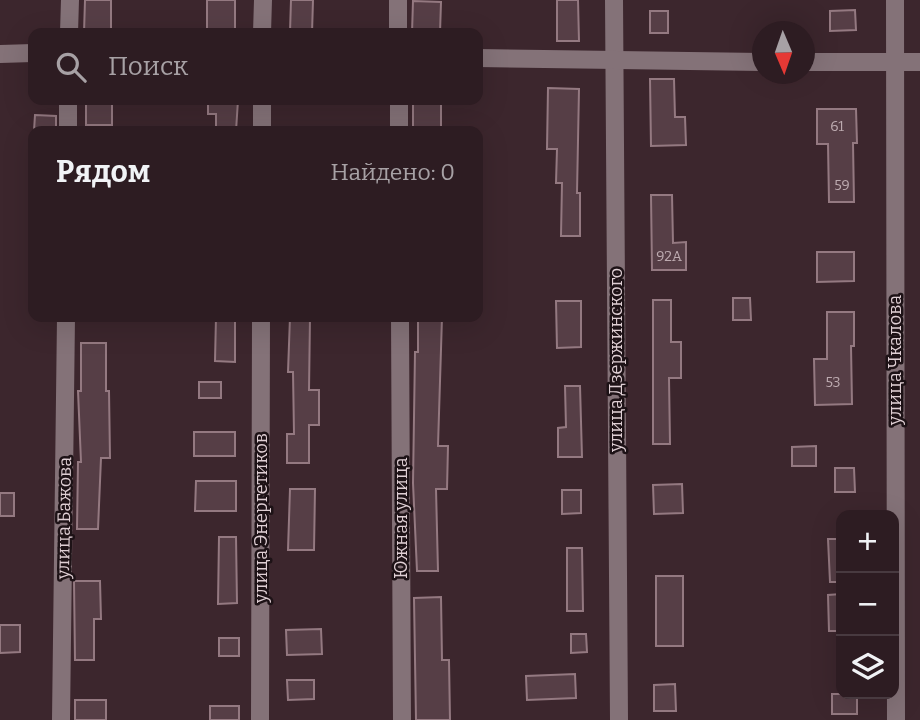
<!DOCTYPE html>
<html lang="ru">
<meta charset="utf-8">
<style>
:root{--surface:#2d1c22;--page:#39292f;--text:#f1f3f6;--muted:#a7a1a5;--line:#483a40}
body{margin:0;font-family:Bitter,serif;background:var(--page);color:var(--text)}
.controls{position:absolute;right:21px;bottom:21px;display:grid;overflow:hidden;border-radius:14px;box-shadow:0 7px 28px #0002}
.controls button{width:63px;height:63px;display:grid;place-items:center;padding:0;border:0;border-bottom:2px solid var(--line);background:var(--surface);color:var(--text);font:35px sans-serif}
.compass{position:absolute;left:752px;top:21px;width:63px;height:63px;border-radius:50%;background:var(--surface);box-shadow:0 7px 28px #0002;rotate:178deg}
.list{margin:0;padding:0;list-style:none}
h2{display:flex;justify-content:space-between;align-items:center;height:91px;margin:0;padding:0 28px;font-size:30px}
h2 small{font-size:23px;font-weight:400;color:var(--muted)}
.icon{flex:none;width:38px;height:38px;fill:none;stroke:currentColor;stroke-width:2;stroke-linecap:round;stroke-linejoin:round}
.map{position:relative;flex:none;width:920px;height:720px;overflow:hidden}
.search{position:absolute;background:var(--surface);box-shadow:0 7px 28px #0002;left:28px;top:28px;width:455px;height:77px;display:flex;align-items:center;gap:18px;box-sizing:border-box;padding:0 24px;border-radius:14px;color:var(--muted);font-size:26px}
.panel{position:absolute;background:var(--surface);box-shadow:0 7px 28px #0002;left:28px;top:126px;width:455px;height:196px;border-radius:14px}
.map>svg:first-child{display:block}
</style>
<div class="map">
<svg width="920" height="720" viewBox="0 0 920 720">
<rect width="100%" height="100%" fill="#3c262d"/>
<!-- building -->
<g fill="#563e46" stroke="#947981" stroke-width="2">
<polygon points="85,0 111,0 111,33 84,33"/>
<rect x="207" y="0" width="28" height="32"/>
<polygon points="291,0 313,0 312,33 290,32"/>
<polygon points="557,0 578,0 579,41 557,41"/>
<polygon points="413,1 441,2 440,33 412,33"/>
<polygon points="855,10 856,30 830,31 830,11"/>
<rect x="650" y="11" width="18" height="22"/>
<polygon points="650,79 674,79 675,117 685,117 686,145 651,146"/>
<polygon points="548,88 579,89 577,193 580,193 580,236 561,236 562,183 556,183 557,149 547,149"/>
<rect x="86" y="100" width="26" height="25"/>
<polygon points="208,100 238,100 236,131 216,131 216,114 208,114"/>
<polygon points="413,101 441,102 441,131 413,131"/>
<polygon points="817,109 856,109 857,143 853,143 854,202 829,202 828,144 817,144"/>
<polygon points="35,115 56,116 56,131 34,131"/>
<polygon points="651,195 672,195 673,243 686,242 686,270 652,270"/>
<polygon points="817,252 854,252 854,281 817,282"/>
<polygon points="733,298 750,298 751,320 733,320"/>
<polygon points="653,300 671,300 671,342 681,342 681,378 669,378 670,444 653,444"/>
<polygon points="556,301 581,301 581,347 557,348"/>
<polygon points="827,312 854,312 854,346 851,346 852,404 815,405 814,359 827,359"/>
<polygon points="216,317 235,317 235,362 215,361"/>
<polygon points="290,317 310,317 309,390 319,390 319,425 309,425 309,463 287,463 287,434 294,434 293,372 288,372"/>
<polygon points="418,317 442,317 438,446 448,446 447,489 436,489 438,571 417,571 413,483 415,352 418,352"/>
<polygon points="81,343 106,343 106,391 109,391 110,458 101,458 98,529 77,529 78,462 81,462 78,391 81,391"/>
<rect x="199" y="382" width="22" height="16"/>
<polygon points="565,386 580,386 582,457 558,457 558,428 566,427"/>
<rect x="194" y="432" width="41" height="24"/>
<polygon points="816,446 816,466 792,466 792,447"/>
<polygon points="835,468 854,468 855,492 835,492"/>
<polygon points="196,481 236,481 236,511 195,511"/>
<polygon points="682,484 683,513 654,514 653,485"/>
<polygon points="290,489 315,489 314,550 288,550"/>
<polygon points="562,490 581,490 581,513 562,514"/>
<rect x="0" y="493" width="14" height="23"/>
<polygon points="219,537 236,537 237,603 218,604"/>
<polygon points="828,539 841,539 841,582 830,582"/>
<polygon points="567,548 582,548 583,611 567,611"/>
<rect x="656" y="576" width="27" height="70"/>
<polygon points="74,581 100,581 101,619 94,619 94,660 75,660"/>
<polygon points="841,594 841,631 829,631 828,595"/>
<polygon points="441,597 442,660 449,660 450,720 416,720 414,598"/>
<polygon points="0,625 20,625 20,652 0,653"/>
<polygon points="321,629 322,654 287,655 286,630"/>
<polygon points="571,634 586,634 587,652 571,653"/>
<rect x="219" y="638" width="20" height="18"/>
<polygon points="575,674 576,698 527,700 526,676"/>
<polygon points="287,680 314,680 314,699 288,700"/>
<polygon points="675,684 676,711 654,711 654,685"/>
<rect x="832" y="694" width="25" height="20"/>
<rect x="75" y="700" width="31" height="20"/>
<rect x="210" y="706" width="29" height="14"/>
</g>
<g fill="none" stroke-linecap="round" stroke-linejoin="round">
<!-- minor -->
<g stroke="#847278" stroke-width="18">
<polyline points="398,0 398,33"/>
<polyline points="614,0 619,720"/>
<polyline points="895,0 896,720"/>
<polyline points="69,33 70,0"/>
<polyline points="262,33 263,0"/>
<polyline points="0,54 33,53"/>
<polyline points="478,58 762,62"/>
<polyline points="804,62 920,62"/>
<polyline points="399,100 399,131"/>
<polyline points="68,131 68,100"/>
<polyline points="262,131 262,100"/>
<polyline points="400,317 402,720"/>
<polyline points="61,720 66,317"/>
<polyline points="260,720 261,317"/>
</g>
</g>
<g text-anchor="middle" stroke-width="5" stroke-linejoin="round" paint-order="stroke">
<!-- number labels -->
<g font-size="14" fill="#bdabb0">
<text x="837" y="131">61</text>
<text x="842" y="190">59</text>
<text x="669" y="261">92А</text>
<text x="833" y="387">53</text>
</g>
<!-- street labels -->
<g font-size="18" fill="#dfcfd4" stroke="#1d1216">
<text transform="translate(616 360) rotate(-90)" y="6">улица Дзержинского</text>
<text transform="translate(895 360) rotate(-90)" y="6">улица Чкалова</text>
<text transform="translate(64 518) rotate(-89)" y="6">улица Бажова</text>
<text transform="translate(261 518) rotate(-90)" y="6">улица Энергетиков</text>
<text transform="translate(401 518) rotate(-90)" y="6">Южная улица</text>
</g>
</g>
</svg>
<div class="controls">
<button>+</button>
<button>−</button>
<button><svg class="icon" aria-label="layers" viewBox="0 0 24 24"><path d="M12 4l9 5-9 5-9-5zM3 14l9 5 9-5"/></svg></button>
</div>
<svg class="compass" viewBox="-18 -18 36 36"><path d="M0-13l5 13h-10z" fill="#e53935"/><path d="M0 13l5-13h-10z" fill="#a7a1a5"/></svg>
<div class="search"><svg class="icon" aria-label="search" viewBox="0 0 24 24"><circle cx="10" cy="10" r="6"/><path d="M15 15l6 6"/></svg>Поиск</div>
<section class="panel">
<h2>Рядом<small>Найдено: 0</small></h2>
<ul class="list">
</ul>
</section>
</div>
